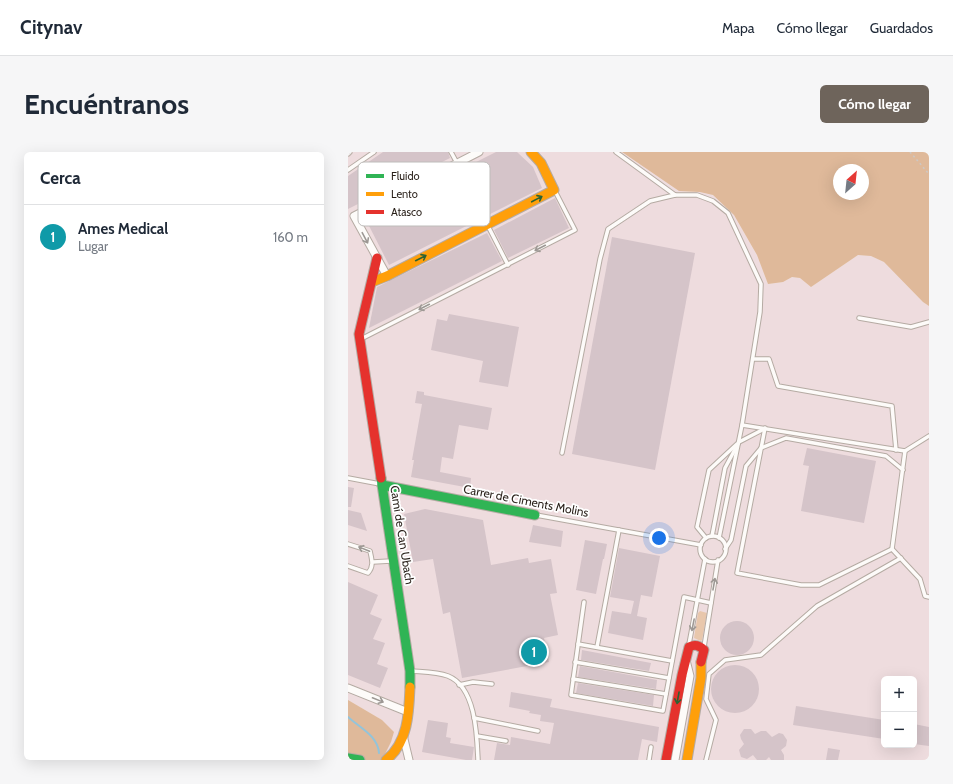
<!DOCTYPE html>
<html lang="es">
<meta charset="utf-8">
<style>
:root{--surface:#fff;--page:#f6f6f7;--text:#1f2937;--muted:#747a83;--line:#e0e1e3;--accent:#6e645b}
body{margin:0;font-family:Cabin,sans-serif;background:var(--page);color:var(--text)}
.controls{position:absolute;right:12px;bottom:12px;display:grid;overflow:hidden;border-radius:6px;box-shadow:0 4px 16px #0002}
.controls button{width:36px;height:36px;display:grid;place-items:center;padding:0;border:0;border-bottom:1px solid var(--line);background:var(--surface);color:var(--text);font:20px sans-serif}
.compass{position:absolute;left:485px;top:12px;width:36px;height:36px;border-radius:50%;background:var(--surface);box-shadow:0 4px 16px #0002;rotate:27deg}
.you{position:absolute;left:311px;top:386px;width:14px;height:14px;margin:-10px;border:3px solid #fff;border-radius:50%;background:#1a73e8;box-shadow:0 0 0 6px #1a73e833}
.badge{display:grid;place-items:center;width:26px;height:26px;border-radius:50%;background:var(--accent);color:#fff;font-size:13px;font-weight:700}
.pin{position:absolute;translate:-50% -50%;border:2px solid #fff;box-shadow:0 1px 4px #0006}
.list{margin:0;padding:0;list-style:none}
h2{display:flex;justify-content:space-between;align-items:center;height:52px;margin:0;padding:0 16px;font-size:17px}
h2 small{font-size:13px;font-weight:400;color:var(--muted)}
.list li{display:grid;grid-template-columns:26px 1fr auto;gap:12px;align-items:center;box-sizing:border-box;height:64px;padding:0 16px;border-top:1px solid var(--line)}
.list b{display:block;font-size:15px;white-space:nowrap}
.list p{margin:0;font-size:13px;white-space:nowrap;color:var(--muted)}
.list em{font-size:13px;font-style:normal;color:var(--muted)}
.map{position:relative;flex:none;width:581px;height:608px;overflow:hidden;border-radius:6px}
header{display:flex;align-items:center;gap:24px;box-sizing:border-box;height:56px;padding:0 20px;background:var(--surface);border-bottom:1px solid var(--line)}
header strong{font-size:19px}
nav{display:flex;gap:22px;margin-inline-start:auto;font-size:14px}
.intro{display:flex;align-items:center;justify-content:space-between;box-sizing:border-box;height:96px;padding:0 24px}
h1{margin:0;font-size:28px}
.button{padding:10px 18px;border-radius:6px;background:var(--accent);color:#fff;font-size:14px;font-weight:700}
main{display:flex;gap:24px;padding:0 24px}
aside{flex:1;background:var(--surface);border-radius:6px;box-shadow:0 4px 16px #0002}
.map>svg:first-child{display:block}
</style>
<header>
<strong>Citynav</strong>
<nav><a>Mapa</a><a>Cómo llegar</a><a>Guardados</a></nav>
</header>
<div class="intro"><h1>Encuéntranos</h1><a class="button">Cómo llegar</a></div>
<main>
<aside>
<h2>Cerca<small></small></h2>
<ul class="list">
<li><span class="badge" style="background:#0f9aa8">1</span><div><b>Ames Medical</b><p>Lugar</p></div><em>160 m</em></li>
</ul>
</aside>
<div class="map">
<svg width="581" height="608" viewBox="0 0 581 608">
<rect width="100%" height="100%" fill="#f0e3d8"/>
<!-- industrial -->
<path fill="#eedcde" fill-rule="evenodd" d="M 0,0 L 274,0 L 331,39 L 352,40 L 365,43 L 386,63 L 409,103 L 420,132 L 435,130 L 444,125 L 452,126 L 463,135 L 510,103 L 523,104 L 536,110 L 575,150 L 581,154 L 581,608 L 42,608 L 34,606 L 43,590 L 34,568 L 0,548 ZM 536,527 L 566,527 L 566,593 L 536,593 Z"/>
<!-- green -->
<polygon fill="#e8c7ac" points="352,459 359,461 354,488 353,489 346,486 350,461"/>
<!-- forest -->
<g fill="#dfb99a" fill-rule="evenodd">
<path d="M 274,0 L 581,0 L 581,154 L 575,150 L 536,110 L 523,104 L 510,103 L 463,135 L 452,126 L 444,125 L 435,130 L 420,132 L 409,103 L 386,63 L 365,43 L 352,40 L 331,39 ZM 491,18 L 515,18 L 515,42 L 491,42 Z"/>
<polygon points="0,548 34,568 46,580 43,590 34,608 0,608"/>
</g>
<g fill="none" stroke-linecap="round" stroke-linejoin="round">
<!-- stream -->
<path stroke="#92c4db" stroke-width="2" d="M 0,565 C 12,576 30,584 31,601"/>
</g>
<!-- building -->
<g fill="#d5c4c9">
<polygon points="35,0 100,0 102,6 0,57 0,24"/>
<polygon points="148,0 169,0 185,15 194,36 41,113 17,66"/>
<polygon points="207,46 221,76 160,106 146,78"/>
<polygon points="139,81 154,109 21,176 29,135"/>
<polygon points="264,85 347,101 307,318 224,302"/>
<polygon points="101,162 171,175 160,235 131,230 135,209 83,198 89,167 99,169"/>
<polygon points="69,239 76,240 76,243 144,256 140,278 111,273 105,307 94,305 92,320 123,326 122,336 63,325 66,308 64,308 74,252 67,251"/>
<polygon points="459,296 528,309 516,371 453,359 461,314 455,313"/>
<polygon points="0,335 6,336 3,355 0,355"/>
<polygon points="77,357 135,368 143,413 180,406 181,411 203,407 209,441 202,442 210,483 196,486 201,510 114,526 102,460 95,462 85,407 65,410 56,362"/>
<polygon points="0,358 13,361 19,379 0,373"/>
<polygon points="185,373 215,379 213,395 181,390"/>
<polygon points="237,388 259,392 256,407 255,407 248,442 228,438"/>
<polygon points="271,396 312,404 304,445 293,443 289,464 299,466 295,488 260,481 264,459 283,462 286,449 262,445"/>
<polygon points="0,430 30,443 22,462 34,467 25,487 37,491 29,512 40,516 32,536 0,523"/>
<circle cx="389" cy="486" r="17"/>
<polygon points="234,498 303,511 301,519 233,508"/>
<circle cx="387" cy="537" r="24"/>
<polygon points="232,514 309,528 308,537 230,525"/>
<polygon points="230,531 306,543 305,554 228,541"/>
<polygon points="163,540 204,547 202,555 311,575 309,590 294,587 290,608 146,608 149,591 162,593 163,585 202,592 206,571 192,569 193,563 181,561 182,559 161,555"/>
<polygon points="448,554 536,568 536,587 445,573"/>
<polygon points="80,568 100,571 98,585 103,586 102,591 126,595 124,608 118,608 74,600"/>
<polygon points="566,572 581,575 581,594 566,592"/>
<polygon points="396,577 403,577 407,582 413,579 418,579 424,585 431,581 435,582 439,588 438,594 433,598 436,603 436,608 423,608 421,605 418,608 409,608 405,603 399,607 393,605 391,598 396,592 393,587 392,583"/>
<polygon points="480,596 492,598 490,608 478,608"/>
</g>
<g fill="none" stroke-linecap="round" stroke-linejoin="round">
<defs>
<g id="lane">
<polyline points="103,0 109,11"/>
<polyline points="268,0 327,43"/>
<polyline points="0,2 2,0"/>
<polyline points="0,18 26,0"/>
<polyline points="140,74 160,113"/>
<polyline points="511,166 563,175 581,170"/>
<polyline points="13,187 227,78 207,39"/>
<polyline points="405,207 421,207 430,234 544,254 548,298"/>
<polyline points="394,273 557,299 581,284"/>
<polyline points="417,276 389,421 453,433 471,433 544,397"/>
<polyline points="557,299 544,397 572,427 577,444 581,445"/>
<polyline points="214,301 252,107 260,77 302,49 327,43 349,43 365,49 380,61 413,132 412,160 394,273 371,386"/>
<polyline points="0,326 32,332"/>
<polyline points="188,363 353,393"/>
<polyline points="364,384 377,316 391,290 416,277"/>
<circle cx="365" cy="397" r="13"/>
<polyline points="358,386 349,375 361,318 389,292"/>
<path d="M 0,392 L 22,399 C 24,408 26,414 20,421 L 0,414"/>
<polyline points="377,397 383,388 398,314 413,296 438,286 538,304 555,318"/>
<polyline points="25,410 43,409"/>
<polyline points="236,450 223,543 315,559 336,445 363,451"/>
<polyline points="230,492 324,509"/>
<polyline points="341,492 357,407"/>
<polyline points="249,495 271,378"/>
<polyline points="356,495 370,408"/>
<polyline points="227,510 321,526"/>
<path d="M 63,519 C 74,520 89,520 100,524 C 128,535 129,584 130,608"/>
<polyline points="225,527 318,542"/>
<polyline points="111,533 125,530 144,532"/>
<polyline points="126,566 190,579"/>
<polyline points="129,584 158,589"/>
<polyline points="301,608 303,595"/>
<polyline points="358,608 368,568 358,547 361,522 377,508 413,503 469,454 553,406"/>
</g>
<g id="street">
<polyline points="39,124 6,64 131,0"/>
<polyline points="0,536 60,560"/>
<polyline points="55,583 61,608"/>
<polyline points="327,608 342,524 338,508"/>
</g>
<g id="fast">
<polyline points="33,326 62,519 62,535"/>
<polyline points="34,333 187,363"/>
<polyline points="0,606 12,608"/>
</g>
<g id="slow">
<polyline points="24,130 39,124 206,38 193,11 183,0"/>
<path d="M 38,608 C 60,591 61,561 62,535"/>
<polyline points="339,608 353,526 353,510"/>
</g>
<g id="jam">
<polyline points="29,106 11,182 33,326"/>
<path d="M 318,608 L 334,523 L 341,495 C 347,492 351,493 356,498 L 353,510"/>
</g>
</defs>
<!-- lane casing -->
<use href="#lane" stroke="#b5aba3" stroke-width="5.5"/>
<!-- street casing -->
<use href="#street" stroke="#b5aba3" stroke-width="9"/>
<!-- fast casing -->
<use href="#fast" stroke="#b5aba3" stroke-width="11"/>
<!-- slow casing -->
<use href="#slow" stroke="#b5aba3" stroke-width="11"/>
<!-- jam casing -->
<use href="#jam" stroke="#b5aba3" stroke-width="11"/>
<!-- path -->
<polyline stroke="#cdc8c5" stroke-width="1.5" stroke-dasharray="2 3" stroke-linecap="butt" points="562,0 581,22"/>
<!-- lane -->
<use href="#lane" stroke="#fdfbf9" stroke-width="3.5"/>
<!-- street -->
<use href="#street" stroke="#fdfbf9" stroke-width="7"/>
<!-- fast -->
<use href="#fast" stroke="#30b455" stroke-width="9"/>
<!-- slow -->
<use href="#slow" stroke="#ff9f0a" stroke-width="9"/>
<!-- jam -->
<use href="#jam" stroke="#e5322d" stroke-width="9"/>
</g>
<!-- one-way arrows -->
<defs><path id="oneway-shaft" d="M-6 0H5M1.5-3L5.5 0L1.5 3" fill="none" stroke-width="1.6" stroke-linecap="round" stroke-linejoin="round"/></defs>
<g stroke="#2c6233">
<use href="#oneway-shaft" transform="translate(189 47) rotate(-28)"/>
<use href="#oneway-shaft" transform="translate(73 106) rotate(-27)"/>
<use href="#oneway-shaft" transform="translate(330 546) rotate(100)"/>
</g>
<g stroke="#9d9894">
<use href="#oneway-shaft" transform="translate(17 86) rotate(62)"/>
<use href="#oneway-shaft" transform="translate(192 96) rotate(153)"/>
<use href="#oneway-shaft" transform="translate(76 155) rotate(153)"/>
<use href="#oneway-shaft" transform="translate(16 397) rotate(-158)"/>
<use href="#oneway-shaft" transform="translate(366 432) rotate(-80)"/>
<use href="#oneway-shaft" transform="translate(345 473) rotate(101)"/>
<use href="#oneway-shaft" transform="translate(30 548) rotate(22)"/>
</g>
<g text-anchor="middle" stroke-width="3.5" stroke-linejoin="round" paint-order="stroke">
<!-- street labels -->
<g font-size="12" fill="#281f18" stroke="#fff">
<text transform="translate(178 349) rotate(11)" y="4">Carrer de Ciments Molins</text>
<text transform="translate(54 383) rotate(81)" y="4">Camí de Can Ubach</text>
</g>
</g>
<!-- legend -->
<rect x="10" y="10" width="132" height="64" rx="6" fill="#fff" stroke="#bebcba" stroke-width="1"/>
<rect x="18" y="22" width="18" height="4" fill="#30b455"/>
<rect x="18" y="40" width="18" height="4" fill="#ff9f0a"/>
<rect x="18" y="58" width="18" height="4" fill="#e5322d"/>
<g font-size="11" fill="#281f18">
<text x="43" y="28">Fluido</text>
<text x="43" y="46">Lento</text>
<text x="43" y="64">Atasco</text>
</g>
</svg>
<div class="controls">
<button>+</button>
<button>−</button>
</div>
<svg class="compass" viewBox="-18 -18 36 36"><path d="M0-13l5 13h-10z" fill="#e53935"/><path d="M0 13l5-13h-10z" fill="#747a83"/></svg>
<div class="you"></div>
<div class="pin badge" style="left:186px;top:500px;background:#0f9aa8">1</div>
</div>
</main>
